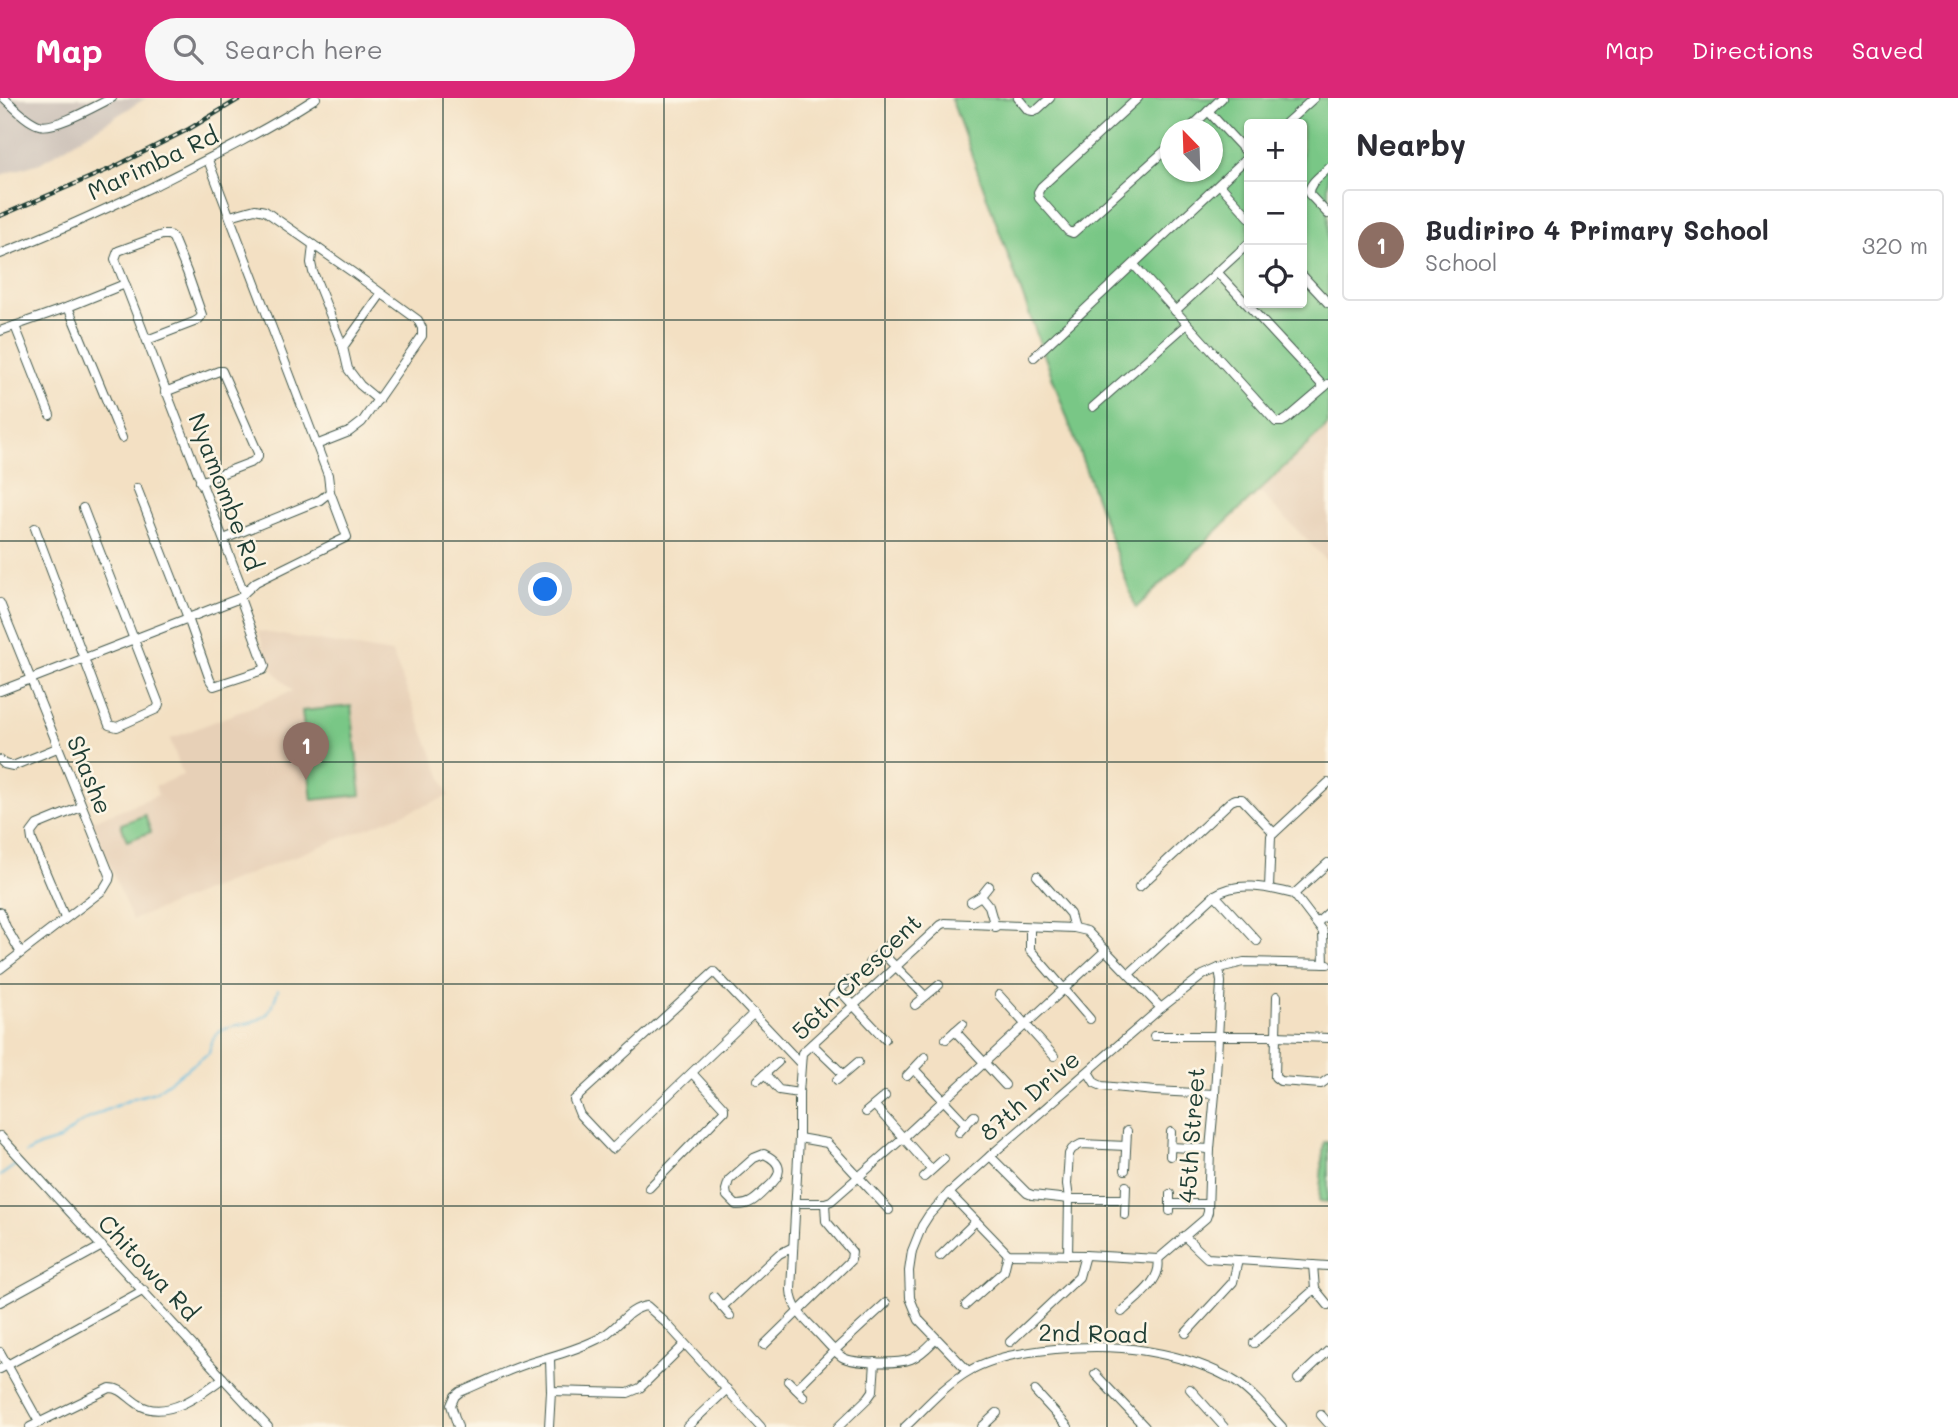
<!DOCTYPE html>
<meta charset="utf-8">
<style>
:root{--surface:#fff;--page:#f7f7f7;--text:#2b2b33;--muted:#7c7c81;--line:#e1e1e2;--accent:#db2777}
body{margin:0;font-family:Mali,sans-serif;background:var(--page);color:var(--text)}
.controls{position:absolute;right:21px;top:21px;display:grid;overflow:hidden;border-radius:7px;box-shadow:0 2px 5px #0004}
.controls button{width:63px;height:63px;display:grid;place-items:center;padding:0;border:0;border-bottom:2px solid var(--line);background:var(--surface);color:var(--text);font:35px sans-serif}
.compass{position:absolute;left:1160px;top:21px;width:63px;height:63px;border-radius:50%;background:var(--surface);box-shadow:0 2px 5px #0004;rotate:337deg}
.you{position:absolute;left:546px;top:492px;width:24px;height:24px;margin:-18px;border:5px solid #fff;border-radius:50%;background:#1a73e8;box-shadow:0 0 0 10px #1a73e833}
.badge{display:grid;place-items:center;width:46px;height:46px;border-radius:50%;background:var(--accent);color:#fff;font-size:23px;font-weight:700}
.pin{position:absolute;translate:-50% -58px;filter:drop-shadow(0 2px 4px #0008)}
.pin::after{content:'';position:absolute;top:37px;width:24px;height:21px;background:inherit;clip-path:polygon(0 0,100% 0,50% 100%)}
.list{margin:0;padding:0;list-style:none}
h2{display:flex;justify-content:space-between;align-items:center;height:91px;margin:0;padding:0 28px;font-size:30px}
h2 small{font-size:23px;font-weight:400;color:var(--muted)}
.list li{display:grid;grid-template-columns:46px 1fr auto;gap:21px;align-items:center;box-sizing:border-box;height:112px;margin:0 14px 14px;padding:0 14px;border:2px solid var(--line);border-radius:7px}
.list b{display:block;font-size:26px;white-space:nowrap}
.list p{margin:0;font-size:23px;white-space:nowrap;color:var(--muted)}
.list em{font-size:23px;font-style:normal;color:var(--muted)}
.icon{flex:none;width:38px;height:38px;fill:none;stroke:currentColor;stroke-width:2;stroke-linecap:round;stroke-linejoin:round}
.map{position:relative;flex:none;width:1328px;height:1329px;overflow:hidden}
header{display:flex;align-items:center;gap:42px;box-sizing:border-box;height:98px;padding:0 35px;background:var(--accent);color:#fff}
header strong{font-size:33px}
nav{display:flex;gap:38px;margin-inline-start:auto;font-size:24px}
.search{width:490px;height:63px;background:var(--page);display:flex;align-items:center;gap:18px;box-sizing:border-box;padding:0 24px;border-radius:38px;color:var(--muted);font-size:26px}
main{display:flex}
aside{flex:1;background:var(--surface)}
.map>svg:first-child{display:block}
</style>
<header>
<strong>Map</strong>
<div class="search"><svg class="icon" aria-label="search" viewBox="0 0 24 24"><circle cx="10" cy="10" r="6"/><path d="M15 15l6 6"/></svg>Search here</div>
<nav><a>Map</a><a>Directions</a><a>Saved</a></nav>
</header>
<main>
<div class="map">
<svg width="1328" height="1329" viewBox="0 0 1328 1329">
<rect width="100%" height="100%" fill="#fcf5e5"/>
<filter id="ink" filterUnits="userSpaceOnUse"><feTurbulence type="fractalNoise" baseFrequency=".0143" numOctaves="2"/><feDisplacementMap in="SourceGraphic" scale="14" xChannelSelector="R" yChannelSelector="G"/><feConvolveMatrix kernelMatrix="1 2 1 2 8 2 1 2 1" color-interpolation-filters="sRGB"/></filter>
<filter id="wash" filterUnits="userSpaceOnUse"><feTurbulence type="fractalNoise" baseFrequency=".00686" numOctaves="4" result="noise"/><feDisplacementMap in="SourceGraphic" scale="28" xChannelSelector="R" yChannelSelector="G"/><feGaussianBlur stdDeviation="1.57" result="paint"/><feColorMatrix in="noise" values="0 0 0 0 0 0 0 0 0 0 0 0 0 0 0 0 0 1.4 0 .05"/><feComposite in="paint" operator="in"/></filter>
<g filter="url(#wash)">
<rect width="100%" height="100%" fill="#f3e0c3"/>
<!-- built -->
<g fill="#e7d0b7">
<polygon points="1328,327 1328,464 1259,393"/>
<polygon points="258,533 392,555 449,698 132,822 92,723 158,697 155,688 183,677 170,641 292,593 270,568"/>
</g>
<!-- industrial -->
<polygon fill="#cdc2b9" points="0,0 146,0 40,65 0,77"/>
<!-- green -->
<g fill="#79c786" stroke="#4c825d" stroke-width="2" fill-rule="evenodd">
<path d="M 951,0 L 1328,0 L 1328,327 L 1136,510 ZM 1249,26 L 1302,26 L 1302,205 L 1249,205 ZM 1170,32 L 1212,32 L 1212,74 L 1170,74 Z"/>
<polygon points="351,608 361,697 312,702 302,613"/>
<polygon points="145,717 151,734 127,743 121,726"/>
<polygon points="1324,1044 1328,1044 1328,1104 1319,1103"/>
</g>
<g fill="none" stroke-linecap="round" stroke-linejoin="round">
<!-- stream -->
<g stroke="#63bce0" stroke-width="2">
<path d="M 26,1055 L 39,1048 L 59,1042 L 79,1026 L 97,1016 L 134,1000 L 155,994 L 209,955 C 214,917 243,935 266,917 C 273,911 275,900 278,892"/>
<polyline points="0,1078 17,1066"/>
</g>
</g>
</g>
<g filter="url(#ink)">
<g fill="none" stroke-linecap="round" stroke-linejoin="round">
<defs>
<g id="minor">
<path d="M 4,0 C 14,9 26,23 39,27 C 55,32 97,7 112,0"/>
<polyline points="1018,0 1028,12 1033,13 1038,11 1050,0"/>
<polyline points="1138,0 1041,89 1038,94 1039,100 1068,133 1073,135 1170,48"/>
<polyline points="1208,13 1249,57"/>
<polyline points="1285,26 1314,0"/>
<polyline points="1188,32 1222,0"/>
<polyline points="208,62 328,377 330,394 320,402 224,441"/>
<path d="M 1328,70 C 1321,78 1308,85 1309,96 L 1328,116"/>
<polyline points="1220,87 1249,119"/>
<polyline points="230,118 255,111 265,113 355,176 418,222 422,230 422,238 362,324 349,334 316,347"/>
<polyline points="313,147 311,165 313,174 343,249 348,271 360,287 378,302"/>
<path d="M 0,156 C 52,136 102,113 152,89 C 208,61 263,34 316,0"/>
<polyline points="1134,167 1276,324 1282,324 1287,321 1328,286"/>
<polyline points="1217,174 1324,289"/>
<polyline points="1302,177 1328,205"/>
<polyline points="125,186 115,161 118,153 162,137 169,137 173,140 187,174 202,217 199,221 194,224 147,242"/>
<polyline points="68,209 122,340"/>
<polyline points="1175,213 1249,145"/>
<polyline points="15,228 50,317"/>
<polyline points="0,233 68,209 125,186 244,495 240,500 0,593"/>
<polyline points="343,249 381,196"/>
<polyline points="1034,259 1249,58"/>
<polyline points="165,294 219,273 222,273 258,355 258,359 252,364 200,384"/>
<polyline points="1093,309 1187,226"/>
<polyline points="137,390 188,520 210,582 214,588 263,572 265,568 240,500"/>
<polyline points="35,430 109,627 117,629 157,611 159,606 83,410"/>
<polyline points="244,495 256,484 347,439 330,394"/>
<polyline points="0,505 110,777 109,782 103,792 0,871"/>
<polyline points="0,662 4,666 13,668 57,650"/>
<polyline points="1037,778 1070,816 1074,830"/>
<polyline points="1139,789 1231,703 1236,701 1242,701 1274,735"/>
<polyline points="1269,790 1271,738 1328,685"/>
<polyline points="1294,796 1328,765"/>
<polyline points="1215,797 1257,843"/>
<polyline points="981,798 989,808 995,829"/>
<polyline points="971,804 981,798 989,788"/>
<polyline points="0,814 6,829 21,855"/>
<polyline points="65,820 32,742 31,735 37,727 81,709"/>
<polyline points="1317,825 1328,815"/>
<polyline points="1030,829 1030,852 1033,855 1090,921"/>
<polyline points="881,854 925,898"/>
<polyline points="869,865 889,846"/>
<path d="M 1129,876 L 1215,797 C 1238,782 1269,790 1294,796 L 1323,834 L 1324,866"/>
<polyline points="839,892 885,941"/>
<polyline points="999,897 1054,958"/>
<polyline points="833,898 849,883"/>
<polyline points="1277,898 1275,979 1280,983 1321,986 1328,981"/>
<polyline points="915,907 939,887"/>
<polyline points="754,915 612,1051 580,1017 574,1002 714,874 800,965"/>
<polyline points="955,933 1005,987"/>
<polyline points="1154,938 1276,938 1328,940"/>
<polyline points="946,941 963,926"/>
<polyline points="812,946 843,976"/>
<polyline points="914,971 966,1026"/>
<polyline points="1088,974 1095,985 1102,988 1155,993 1215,996"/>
<polyline points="765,976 779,992 799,995"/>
<polyline points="907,978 925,959"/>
<polyline points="758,982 778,964"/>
<polyline points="837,982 858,964"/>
<polyline points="875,1008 931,1071"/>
<polyline points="866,1014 885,998"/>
<polyline points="959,1034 974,1018"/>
<polyline points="0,1038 268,1329"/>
<polyline points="799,1040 827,1045 889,1112"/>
<polyline points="1171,1049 1210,1051"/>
<path d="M 764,1056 C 785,1066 782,1078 766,1091 C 757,1100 750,1108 736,1107 L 727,1098 L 726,1092 L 729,1082 L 754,1060 Z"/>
<polyline points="990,1058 1027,1095 1032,1097 1069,1101 1125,1101"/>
<polyline points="1170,1058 1171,1034"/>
<polyline points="1125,1072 1127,1033"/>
<polyline points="924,1079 944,1061"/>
<polyline points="649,1090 724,1013 724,1010 692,975"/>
<polyline points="949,1095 1008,1156 1085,1157 1158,1161 1206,1120 1208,1114 1210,1051 1215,996 1221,884 1219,870"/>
<polyline points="795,1105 825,1105 831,1103 904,1039 1106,852"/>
<polyline points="1170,1106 1208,1106"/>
<polyline points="1170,1113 1170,1096"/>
<polyline points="1125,1117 1126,1088"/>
<polyline points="1184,1138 1207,1160 1328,1168"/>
<polyline points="1068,1157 1069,1101 1067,1086 1069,1056 1072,1051 1081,1046 1126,1048"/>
<polyline points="940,1158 975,1124"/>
<polyline points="1313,1167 1315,1191 1328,1207"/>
<polyline points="714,1199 730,1218"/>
<polyline points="0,1204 102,1148"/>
<polyline points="966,1207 1004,1173 1008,1156"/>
<polyline points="722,1209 779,1156 793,1149"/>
<path d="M 1122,1214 C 1136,1200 1163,1183 1158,1161"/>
<polyline points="1186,1235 1233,1184 1238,1162"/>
<path d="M 936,1241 C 929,1248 921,1257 911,1261 C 899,1266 853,1266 842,1259 C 832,1252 824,1241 815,1232 C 803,1220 792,1210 791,1192 L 799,1040 L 799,995 L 802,955 L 941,827 L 945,825 L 1074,830 L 1087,833 L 1161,910"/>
<polyline points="1010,1244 1079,1179 1085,1157"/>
<polyline points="1254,1245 1315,1191"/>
<polyline points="764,1247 851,1162 852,1154 826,1123 825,1105"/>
<polyline points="0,1254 39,1324"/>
<polyline points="0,1271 144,1192"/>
<polyline points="968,1273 919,1222 910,1200 909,1173 912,1153 922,1128 929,1117 949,1095 990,1058 1161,910 1203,877 1219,870 1244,864 1328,866"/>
<polyline points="1095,1276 1145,1329"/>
<polyline points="1298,1281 1328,1253"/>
<polyline points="788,1283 804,1299"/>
<polyline points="796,1291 835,1252 886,1205"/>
<polyline points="1190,1291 1224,1329"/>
<polyline points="551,1293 628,1295 640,1290 684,1247"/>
<polyline points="1035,1293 1068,1329"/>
<polyline points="1321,1317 1328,1325"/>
<path d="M 30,1329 L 110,1290 C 122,1290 128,1300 138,1306 C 165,1324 202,1296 223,1280"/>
<path d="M 458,1329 L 451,1307 L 455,1298 L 460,1294 C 485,1284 510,1270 536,1263 C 557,1257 578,1251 598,1241 C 616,1233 627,1210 647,1208 L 667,1226 L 761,1329"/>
<polyline points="549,1329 551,1293 550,1261"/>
<polyline points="687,1329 727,1291"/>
<polyline points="838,1329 868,1300 873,1293 875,1264"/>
<path d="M 905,1329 C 924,1311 946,1286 969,1273 C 1009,1249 1100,1245 1146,1253 C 1176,1258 1211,1268 1236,1284 C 1254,1296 1268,1314 1282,1329"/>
<polyline points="982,1329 997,1315"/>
</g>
</defs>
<!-- minor casing -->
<use href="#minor" stroke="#3f5549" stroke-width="10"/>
<!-- minor -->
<use href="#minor" stroke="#fff" stroke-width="8"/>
<defs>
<polyline id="rail" points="0,118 112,70 189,31 241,0"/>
</defs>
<!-- rail casing -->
<use href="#rail" stroke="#1f3d34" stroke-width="4.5"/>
<!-- rail -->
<use href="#rail" stroke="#fcf5e5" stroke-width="2" stroke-dasharray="5" stroke-linecap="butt"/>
</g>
</g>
<!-- grid -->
<path fill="none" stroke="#1f3d34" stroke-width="2" stroke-opacity="0.55" d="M 221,0 L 221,1329M 443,0 L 443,1329M 664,0 L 664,1329M 885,0 L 885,1329M 1107,0 L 1107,1329M 0,222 L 1328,222M 0,443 L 1328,443M 0,664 L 1328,664M 0,886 L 1328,886M 0,1108 L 1328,1108"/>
<g text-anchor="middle" stroke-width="5" stroke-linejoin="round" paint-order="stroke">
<!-- street labels -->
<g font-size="24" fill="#1f3d34" stroke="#fcf5e5">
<text transform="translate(153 66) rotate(-25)" y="8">Marimba Rd</text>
<text transform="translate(225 394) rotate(69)" y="8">Nyamombe Rd</text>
<text transform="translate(89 677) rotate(68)" y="8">Shashe</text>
<text transform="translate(857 879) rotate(-44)" y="8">56th Crescent</text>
<text transform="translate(1030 998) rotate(-41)" y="8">87th Drive</text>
<text transform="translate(1192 1037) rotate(-86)" y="8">45th Street</text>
<text transform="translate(148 1170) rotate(47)" y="8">Chitowa Rd</text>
<text transform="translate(1093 1236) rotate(1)" y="8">2nd Road</text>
</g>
</g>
</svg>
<div class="controls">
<button>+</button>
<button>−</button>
<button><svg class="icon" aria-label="locate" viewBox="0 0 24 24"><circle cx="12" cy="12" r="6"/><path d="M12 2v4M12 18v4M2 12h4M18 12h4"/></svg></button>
</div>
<svg class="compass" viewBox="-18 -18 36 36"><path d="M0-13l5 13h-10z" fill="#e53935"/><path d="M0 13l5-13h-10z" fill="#7c7c81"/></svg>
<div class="you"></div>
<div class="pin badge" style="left:306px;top:682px;background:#8d6e63">1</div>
</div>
<aside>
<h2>Nearby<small></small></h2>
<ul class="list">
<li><span class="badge" style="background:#8d6e63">1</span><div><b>Budiriro 4 Primary School</b><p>School</p></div><em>320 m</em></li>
</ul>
</aside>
</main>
